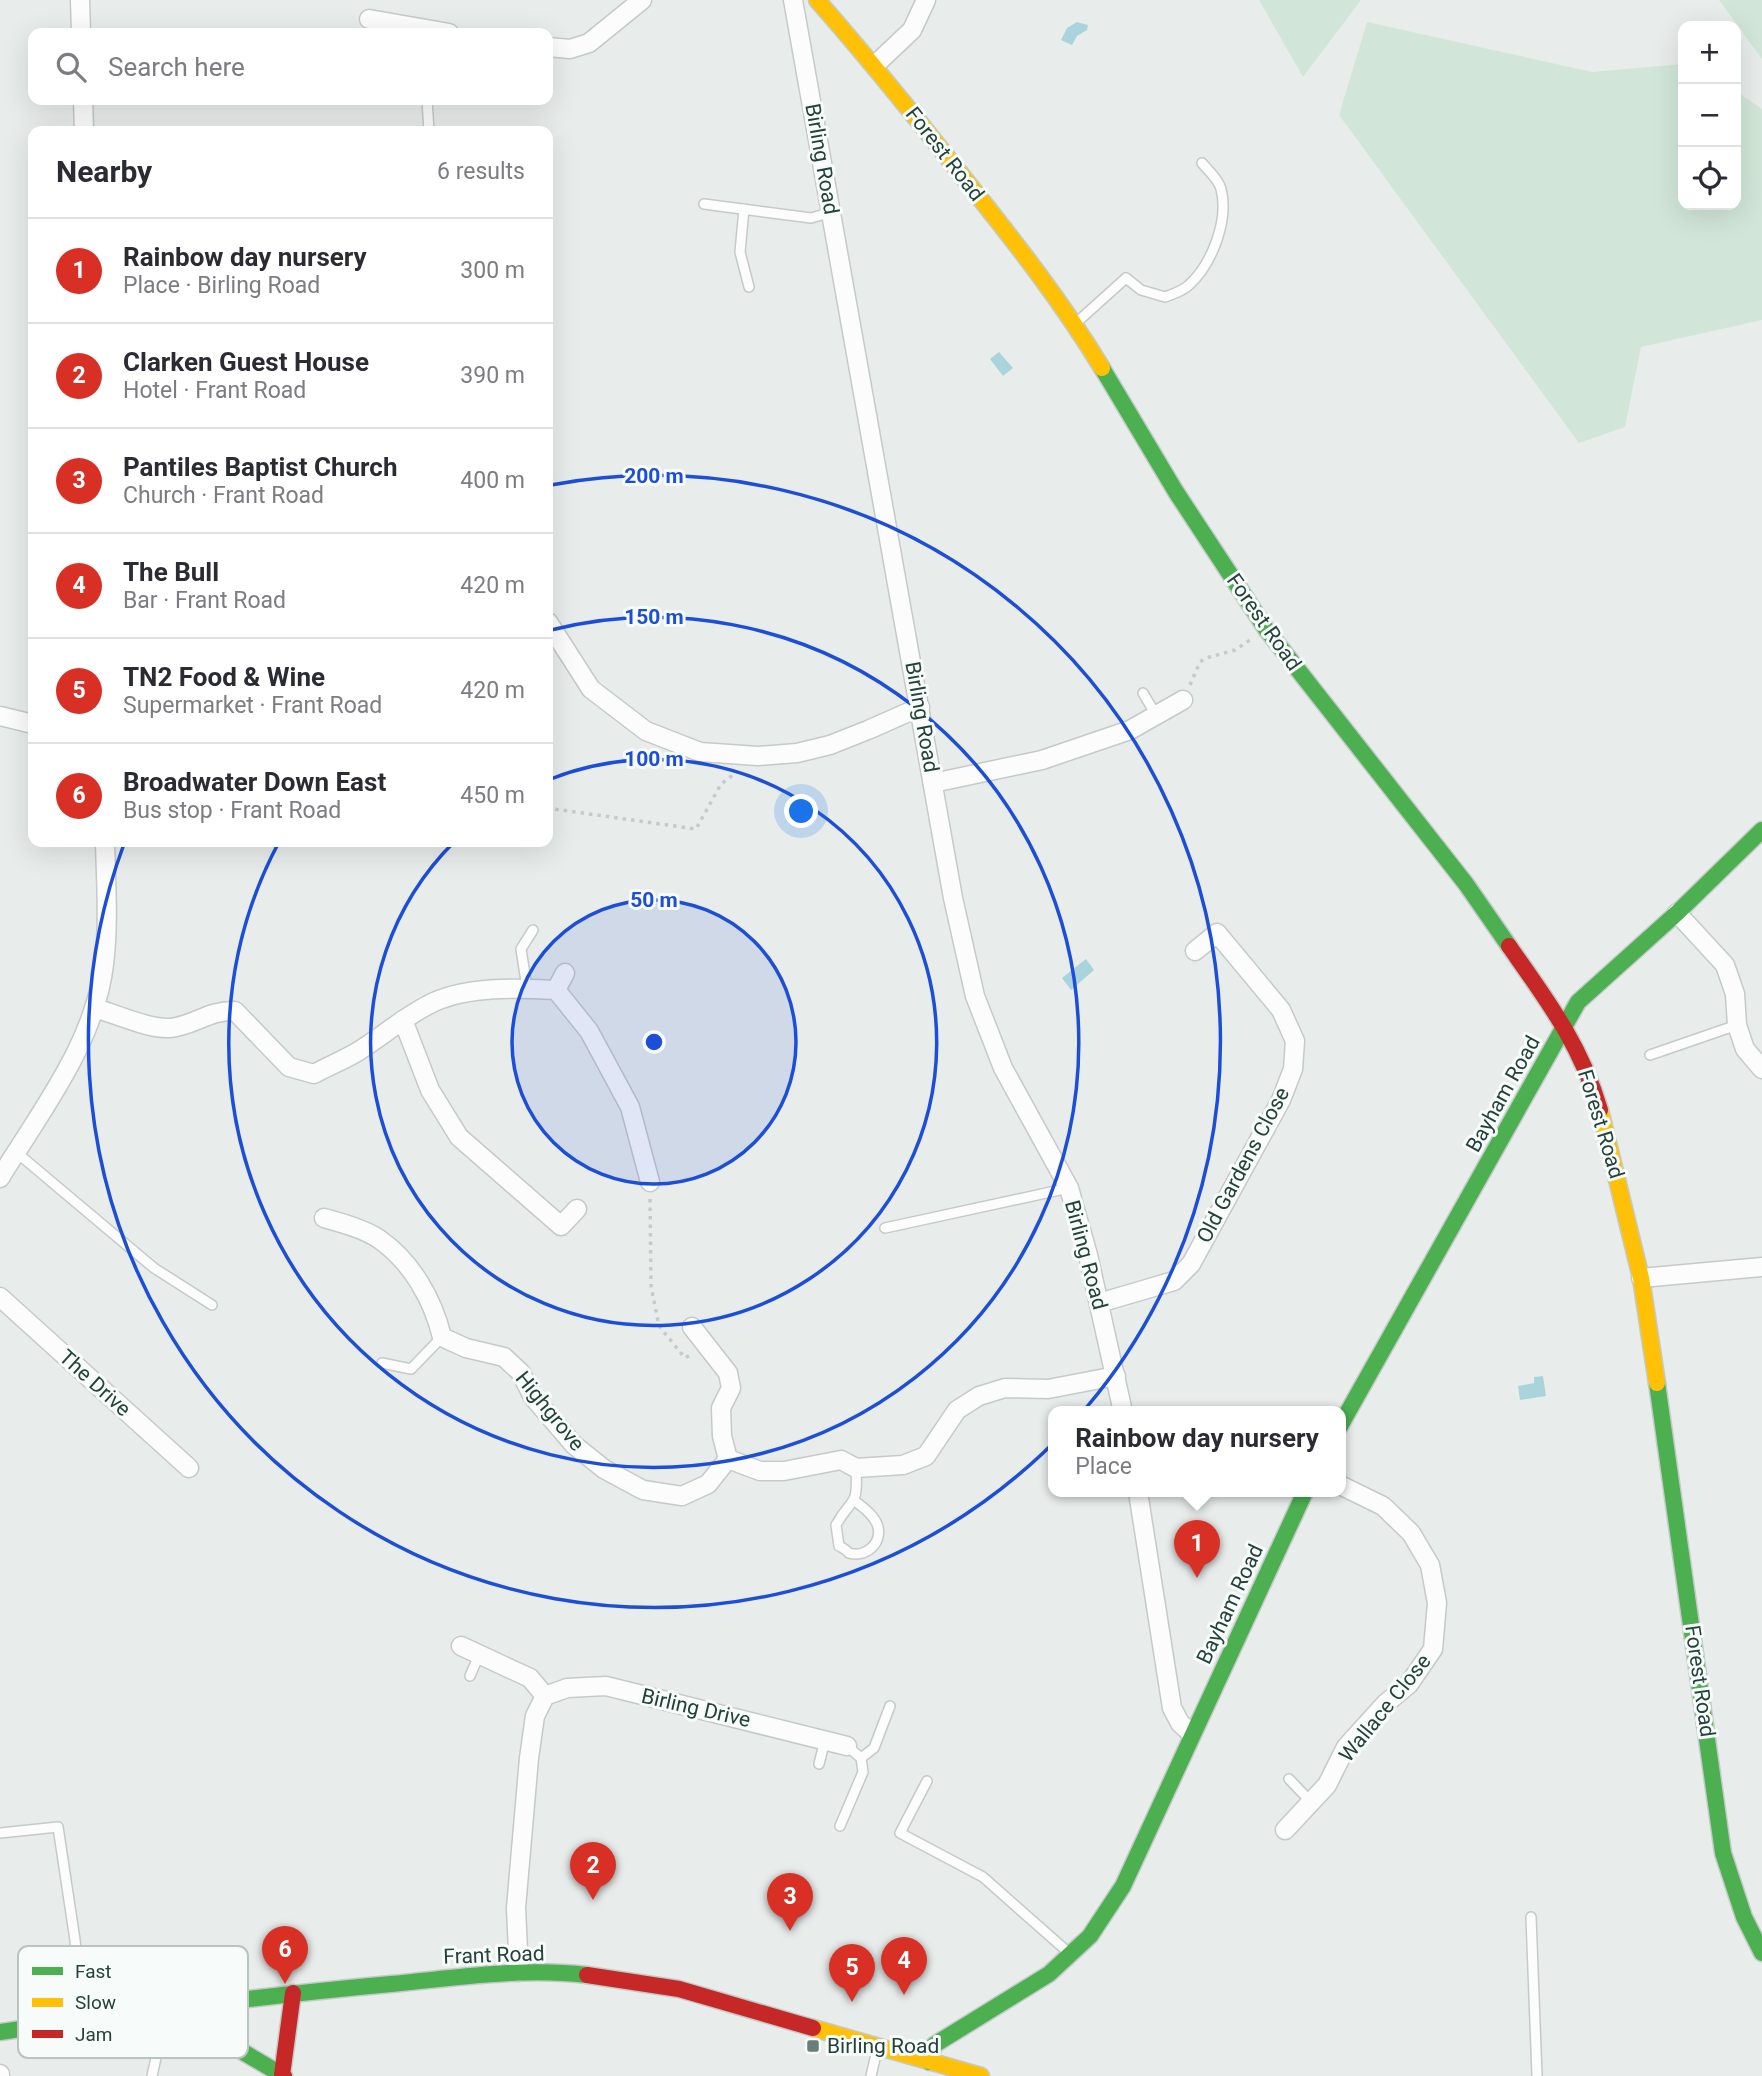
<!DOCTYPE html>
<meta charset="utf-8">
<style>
:root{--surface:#fff;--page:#f7f7f7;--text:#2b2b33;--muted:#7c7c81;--line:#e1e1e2;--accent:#d93025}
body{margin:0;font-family:Roboto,sans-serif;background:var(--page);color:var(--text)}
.controls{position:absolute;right:21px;top:21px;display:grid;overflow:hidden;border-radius:14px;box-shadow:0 7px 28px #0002}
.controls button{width:63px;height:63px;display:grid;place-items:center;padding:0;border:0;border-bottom:2px solid var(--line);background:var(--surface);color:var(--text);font:35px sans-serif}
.you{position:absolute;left:802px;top:812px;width:24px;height:24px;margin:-18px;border:5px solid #fff;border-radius:50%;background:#1a73e8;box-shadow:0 0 0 10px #1a73e833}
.badge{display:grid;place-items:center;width:46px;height:46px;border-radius:50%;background:var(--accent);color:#fff;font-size:23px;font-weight:700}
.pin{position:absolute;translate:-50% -58px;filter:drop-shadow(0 2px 4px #0008)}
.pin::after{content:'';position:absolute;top:37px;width:24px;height:21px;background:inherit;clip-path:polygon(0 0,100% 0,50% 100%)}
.popup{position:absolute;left:1048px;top:1406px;width:298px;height:91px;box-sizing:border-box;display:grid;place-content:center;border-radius:14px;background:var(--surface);filter:drop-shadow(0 2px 5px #0005);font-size:23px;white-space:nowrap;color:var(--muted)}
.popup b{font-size:26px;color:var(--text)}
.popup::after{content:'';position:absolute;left:50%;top:100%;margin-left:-14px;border:14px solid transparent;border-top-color:var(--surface)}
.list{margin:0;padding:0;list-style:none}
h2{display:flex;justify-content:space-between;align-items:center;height:91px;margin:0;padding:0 28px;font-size:30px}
h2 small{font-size:23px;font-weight:400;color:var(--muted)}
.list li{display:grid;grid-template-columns:46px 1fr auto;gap:21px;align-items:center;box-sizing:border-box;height:105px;padding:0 28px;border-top:2px solid var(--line)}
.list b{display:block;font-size:26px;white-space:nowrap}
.list p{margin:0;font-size:23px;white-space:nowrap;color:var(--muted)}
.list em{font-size:23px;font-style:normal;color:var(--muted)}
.icon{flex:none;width:38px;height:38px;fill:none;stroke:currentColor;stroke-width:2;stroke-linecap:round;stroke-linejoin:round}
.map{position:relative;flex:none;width:1762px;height:2076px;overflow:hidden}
.search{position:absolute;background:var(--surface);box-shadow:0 7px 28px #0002;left:28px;top:28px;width:525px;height:77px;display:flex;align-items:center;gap:18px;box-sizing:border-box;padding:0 24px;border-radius:14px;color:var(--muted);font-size:26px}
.panel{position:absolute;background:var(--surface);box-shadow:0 7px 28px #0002;left:28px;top:126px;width:525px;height:721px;border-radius:14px}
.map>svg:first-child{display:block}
</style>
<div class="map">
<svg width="1762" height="2076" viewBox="0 0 1762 2076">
<rect width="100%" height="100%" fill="#e8edeb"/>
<!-- green -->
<g fill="#d1e6d8">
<polygon points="1259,0 1361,0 1303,77"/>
<polygon points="1719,0 1762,0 1762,59"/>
<polygon points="1367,22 1592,72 1683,64 1683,205 1736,205 1736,91 1762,109 1762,320 1641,347 1625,427 1579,443 1339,115"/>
</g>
<!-- water -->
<g fill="#a9d4db">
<polygon points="1077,22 1088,25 1087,30 1077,36 1072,45 1061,40 1067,28"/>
<polygon points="999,352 1013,368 1003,376 990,359"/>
<polygon points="1086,959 1094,970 1071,990 1062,978"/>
<polygon points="1543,1376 1546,1396 1520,1400 1518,1386 1534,1383 1534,1377"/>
</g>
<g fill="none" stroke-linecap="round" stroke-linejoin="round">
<defs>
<g id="lane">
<polyline points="427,100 429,131"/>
<polyline points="704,204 811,218 832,212"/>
<polyline points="744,209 740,252 749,287"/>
<path d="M 1076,323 L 1126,278 L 1141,290 L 1165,297 C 1173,294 1183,291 1189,285 C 1212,264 1229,220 1221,189 C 1219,180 1208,170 1202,163"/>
<polyline points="1143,693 1156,715"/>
<polyline points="527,988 521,949 533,930"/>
<polyline points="1650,1055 1737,1025"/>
<polyline points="16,1152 154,1268 212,1305"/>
<polyline points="885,1228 1069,1188"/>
<polyline points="382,1363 411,1369 442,1337"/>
<path d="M 855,1501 C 864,1508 875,1516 878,1527 C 882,1544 865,1558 849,1553 C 849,1552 840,1546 839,1546 L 836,1525 C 853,1495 858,1509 856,1468"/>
<polyline points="470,1676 479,1655"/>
<polyline points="861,1758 874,1748 890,1706"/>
<polyline points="819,1764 825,1740"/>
<polyline points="1289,1779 1311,1802"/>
<polyline points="927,1781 900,1833 983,1877 1069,1953"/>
<polyline points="840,1826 863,1772 861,1758 847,1746"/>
<polyline points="0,1833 58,1827 75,1940 82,2018"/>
<polyline points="1531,1917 1537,2076"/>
<polyline points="152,2076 166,2013"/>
<polyline points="871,2076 877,2050"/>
</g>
<g id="street">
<polyline points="80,0 81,33"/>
<polyline points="793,0 953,898 975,996 1003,1068 1069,1188 1088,1255 1123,1412"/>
<polyline points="369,19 449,33"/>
<polyline points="548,47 570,49 589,43 642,0"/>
<polyline points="875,65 912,30 926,0"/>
<polyline points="83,100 84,131"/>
<polyline points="548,622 591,689 646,731 700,752 758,756 797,753 830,745 868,730 920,707"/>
<polyline points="0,716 33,724"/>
<polyline points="933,783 1042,760 1130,730 1183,700"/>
<polyline points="1677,913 1725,965 1735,994 1737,1025 1745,1049 1762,1069"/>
<polyline points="556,990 565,973"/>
<path d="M 94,1008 C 117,1014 147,1029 170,1028 C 193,1026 209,1010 235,1011 L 289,1067 L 314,1074 C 328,1066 344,1060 357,1052 C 383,1036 406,1015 434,1002 C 470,986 517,988 556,990 L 589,1031 L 630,1107 L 650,1182"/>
<polyline points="403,1020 430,1090 459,1137 561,1226 577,1209"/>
<path d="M 0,1178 C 40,1112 95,1043 104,964 C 109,924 106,882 105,842"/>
<path d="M 324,1218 C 342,1223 364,1229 379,1239 C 412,1262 433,1300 442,1337 L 466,1348 L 504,1357 L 521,1373 L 533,1397 L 574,1445 L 604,1469 L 643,1490 L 682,1496 L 708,1484 L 728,1459 L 760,1471 L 784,1471 L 841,1460 L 856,1468 L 903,1465 L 926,1456 L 957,1410 L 979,1396 L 1005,1388 L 1048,1389 L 1116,1376"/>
<polyline points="1641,1278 1762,1267"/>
<polyline points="0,1297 189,1468"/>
<polyline points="1099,1303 1174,1281 1191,1264 1281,1100 1293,1069 1295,1041 1281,1010 1217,933 1195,951"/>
<polyline points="692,1327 728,1373 731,1388 721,1408 722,1436 728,1459"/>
<polyline points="1138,1492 1172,1708 1180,1723 1192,1734"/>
<polyline points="461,1646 530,1678 545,1696"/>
<polyline points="1285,1830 1327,1785 1346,1747 1385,1704 1409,1684 1433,1649 1437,1603 1430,1565 1411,1533 1383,1506 1340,1485"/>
<polyline points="519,1972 516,1908 529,1758 535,1716 545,1696 567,1688 606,1686 847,1746"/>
<polyline points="0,2074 0,2076"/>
</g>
<g id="fast">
<polyline points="1102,368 1176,492 1266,629 1466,884 1509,946"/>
<polyline points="1657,1383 1723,1853 1744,1917 1762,1953"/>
<polyline points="1340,1426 1578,1002 1677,913 1762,830"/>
<polyline points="167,2007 282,2075"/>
<path d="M 0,2032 C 130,2013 260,1996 391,1984 C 456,1978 522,1967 587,1975"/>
<polyline points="929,2062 934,2045 1049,1974 1090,1936 1123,1886 1305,1492"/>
</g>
<g id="slow">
<path d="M 817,0 C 869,59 918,120 967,182 C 1015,242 1062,302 1102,368"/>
<polyline points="1600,1110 1641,1278 1657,1383"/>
<polyline points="813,2028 981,2076"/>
</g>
<g id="jam">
<path d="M 1509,946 C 1547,1000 1581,1045 1600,1110"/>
<polyline points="587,1975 679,1989 813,2028"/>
<polyline points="284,2076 282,2075 293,1993"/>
</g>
</defs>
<!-- lane casing -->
<use href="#lane" stroke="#c5cac8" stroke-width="12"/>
<!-- street casing -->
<use href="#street" stroke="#c5cac8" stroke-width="21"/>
<!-- fast casing -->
<use href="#fast" stroke="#c3cbc8" stroke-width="19"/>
<!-- slow casing -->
<use href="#slow" stroke="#c3cbc8" stroke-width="19"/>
<!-- jam casing -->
<use href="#jam" stroke="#c3cbc8" stroke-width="19"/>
<!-- path -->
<g stroke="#c3ccca" stroke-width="3.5" stroke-dasharray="3.5 5" stroke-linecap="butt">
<polyline points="1190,685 1200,662 1206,658 1235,650 1250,640"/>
<polyline points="548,805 554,809 696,829 721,784 737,772"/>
<polyline points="650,1199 651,1286 659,1326 685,1358 692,1354"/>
</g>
<!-- lane -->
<use href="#lane" stroke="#fcfcfc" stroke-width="9"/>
<!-- street -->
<use href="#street" stroke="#fcfcfc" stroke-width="18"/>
<!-- fast -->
<use href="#fast" stroke="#4caf50" stroke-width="16"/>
<!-- slow -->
<use href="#slow" stroke="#ffc107" stroke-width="16"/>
<!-- jam -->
<use href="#jam" stroke="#c62828" stroke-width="16"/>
</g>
<!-- distance rings -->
<circle cx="654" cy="1042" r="142" fill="#1d4ed8" fill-opacity=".12"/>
<g fill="none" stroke="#1d4ed8" stroke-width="3.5">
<circle cx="654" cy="1042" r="142"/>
<path d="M548 780A283 283 0 1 1 454 842"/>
<path d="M551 630A425 425 0 1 1 279 842"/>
<path d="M551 485A566 566 0 1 1 124 844"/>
</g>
<!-- markers -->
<rect fill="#697e78" stroke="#f7fbf9" stroke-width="2.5" x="806" y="2039" width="14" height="14" rx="3.5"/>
<g text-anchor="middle" stroke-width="6" stroke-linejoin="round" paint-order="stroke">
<!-- street labels -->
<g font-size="21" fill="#24423a" stroke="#f7fbf9">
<text transform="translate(945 154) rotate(52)" y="7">Forest Road</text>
<text transform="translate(822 159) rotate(80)" y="7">Birling Road</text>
<text transform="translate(1264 622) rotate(55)" y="7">Forest Road</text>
<text transform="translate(922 717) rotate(80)" y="7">Birling Road</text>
<text transform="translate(1503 1094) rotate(-61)" y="7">Bayham Road</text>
<text transform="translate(1601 1124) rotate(73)" y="7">Forest Road</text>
<text transform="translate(1243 1165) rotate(-62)" y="7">Old Gardens Close</text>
<text transform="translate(1086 1255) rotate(75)" y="7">Birling Road</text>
<text transform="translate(95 1383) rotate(42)" y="7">The Drive</text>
<text transform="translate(550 1411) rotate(51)" y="7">Highgrove</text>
<text transform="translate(1230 1604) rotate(-65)" y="7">Bayham Road</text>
<text transform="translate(1700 1681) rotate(82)" y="7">Forest Road</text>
<text transform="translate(696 1708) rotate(13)" y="7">Birling Drive</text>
<text transform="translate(1385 1708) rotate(-51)" y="7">Wallace Close</text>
<text transform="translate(494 1955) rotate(-2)" y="7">Frant Road</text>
</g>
<!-- poi labels -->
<g font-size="21" fill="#24423a" stroke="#f7fbf9" text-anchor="start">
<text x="827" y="2053">Birling Road</text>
</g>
</g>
<!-- legend -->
<rect x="18" y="1946" width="230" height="112" rx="10" fill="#f7fbf9" stroke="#b8c4c0" stroke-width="2"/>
<rect x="32" y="1967" width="31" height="8" fill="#4caf50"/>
<rect x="32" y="1998" width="31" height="9" fill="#ffc107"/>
<rect x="32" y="2030" width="31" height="8" fill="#c62828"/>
<g font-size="19" fill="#24423a">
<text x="75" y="1978">Fast</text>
<text x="75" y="2009">Slow</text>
<text x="75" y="2041">Jam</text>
</g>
<circle cx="654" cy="1042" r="10" fill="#1d4ed8" stroke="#f7fbf9" stroke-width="3.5"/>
<g font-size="21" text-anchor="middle" font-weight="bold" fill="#1d4ed8" stroke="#f7fbf9" stroke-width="6" stroke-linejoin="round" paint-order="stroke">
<text x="654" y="483">200 m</text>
<text x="654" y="624">150 m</text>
<text x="654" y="766">100 m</text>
<text x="654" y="907">50 m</text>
</g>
</svg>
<div class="controls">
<button>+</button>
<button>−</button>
<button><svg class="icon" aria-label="locate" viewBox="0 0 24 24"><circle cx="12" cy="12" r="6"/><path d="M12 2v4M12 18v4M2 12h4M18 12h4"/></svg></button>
</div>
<div class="you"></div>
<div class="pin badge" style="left:1197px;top:1578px">1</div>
<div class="popup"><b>Rainbow day nursery</b>Place</div>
<div class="pin badge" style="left:593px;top:1900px">2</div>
<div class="pin badge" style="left:790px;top:1931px">3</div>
<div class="pin badge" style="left:904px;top:1995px">4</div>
<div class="pin badge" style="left:852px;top:2002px">5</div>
<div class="pin badge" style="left:285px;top:1984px">6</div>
<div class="search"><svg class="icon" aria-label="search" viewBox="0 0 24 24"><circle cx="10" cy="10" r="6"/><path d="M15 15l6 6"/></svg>Search here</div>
<section class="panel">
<h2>Nearby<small>6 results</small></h2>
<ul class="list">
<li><span class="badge">1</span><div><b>Rainbow day nursery</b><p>Place · Birling Road</p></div><em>300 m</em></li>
<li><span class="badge">2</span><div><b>Clarken Guest House</b><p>Hotel · Frant Road</p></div><em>390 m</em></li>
<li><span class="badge">3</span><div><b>Pantiles Baptist Church</b><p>Church · Frant Road</p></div><em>400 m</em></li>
<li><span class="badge">4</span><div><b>The Bull</b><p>Bar · Frant Road</p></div><em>420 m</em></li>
<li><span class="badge">5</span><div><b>TN2 Food &amp; Wine</b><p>Supermarket · Frant Road</p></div><em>420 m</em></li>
<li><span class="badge">6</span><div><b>Broadwater Down East</b><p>Bus stop · Frant Road</p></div><em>450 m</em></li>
</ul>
</section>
</div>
